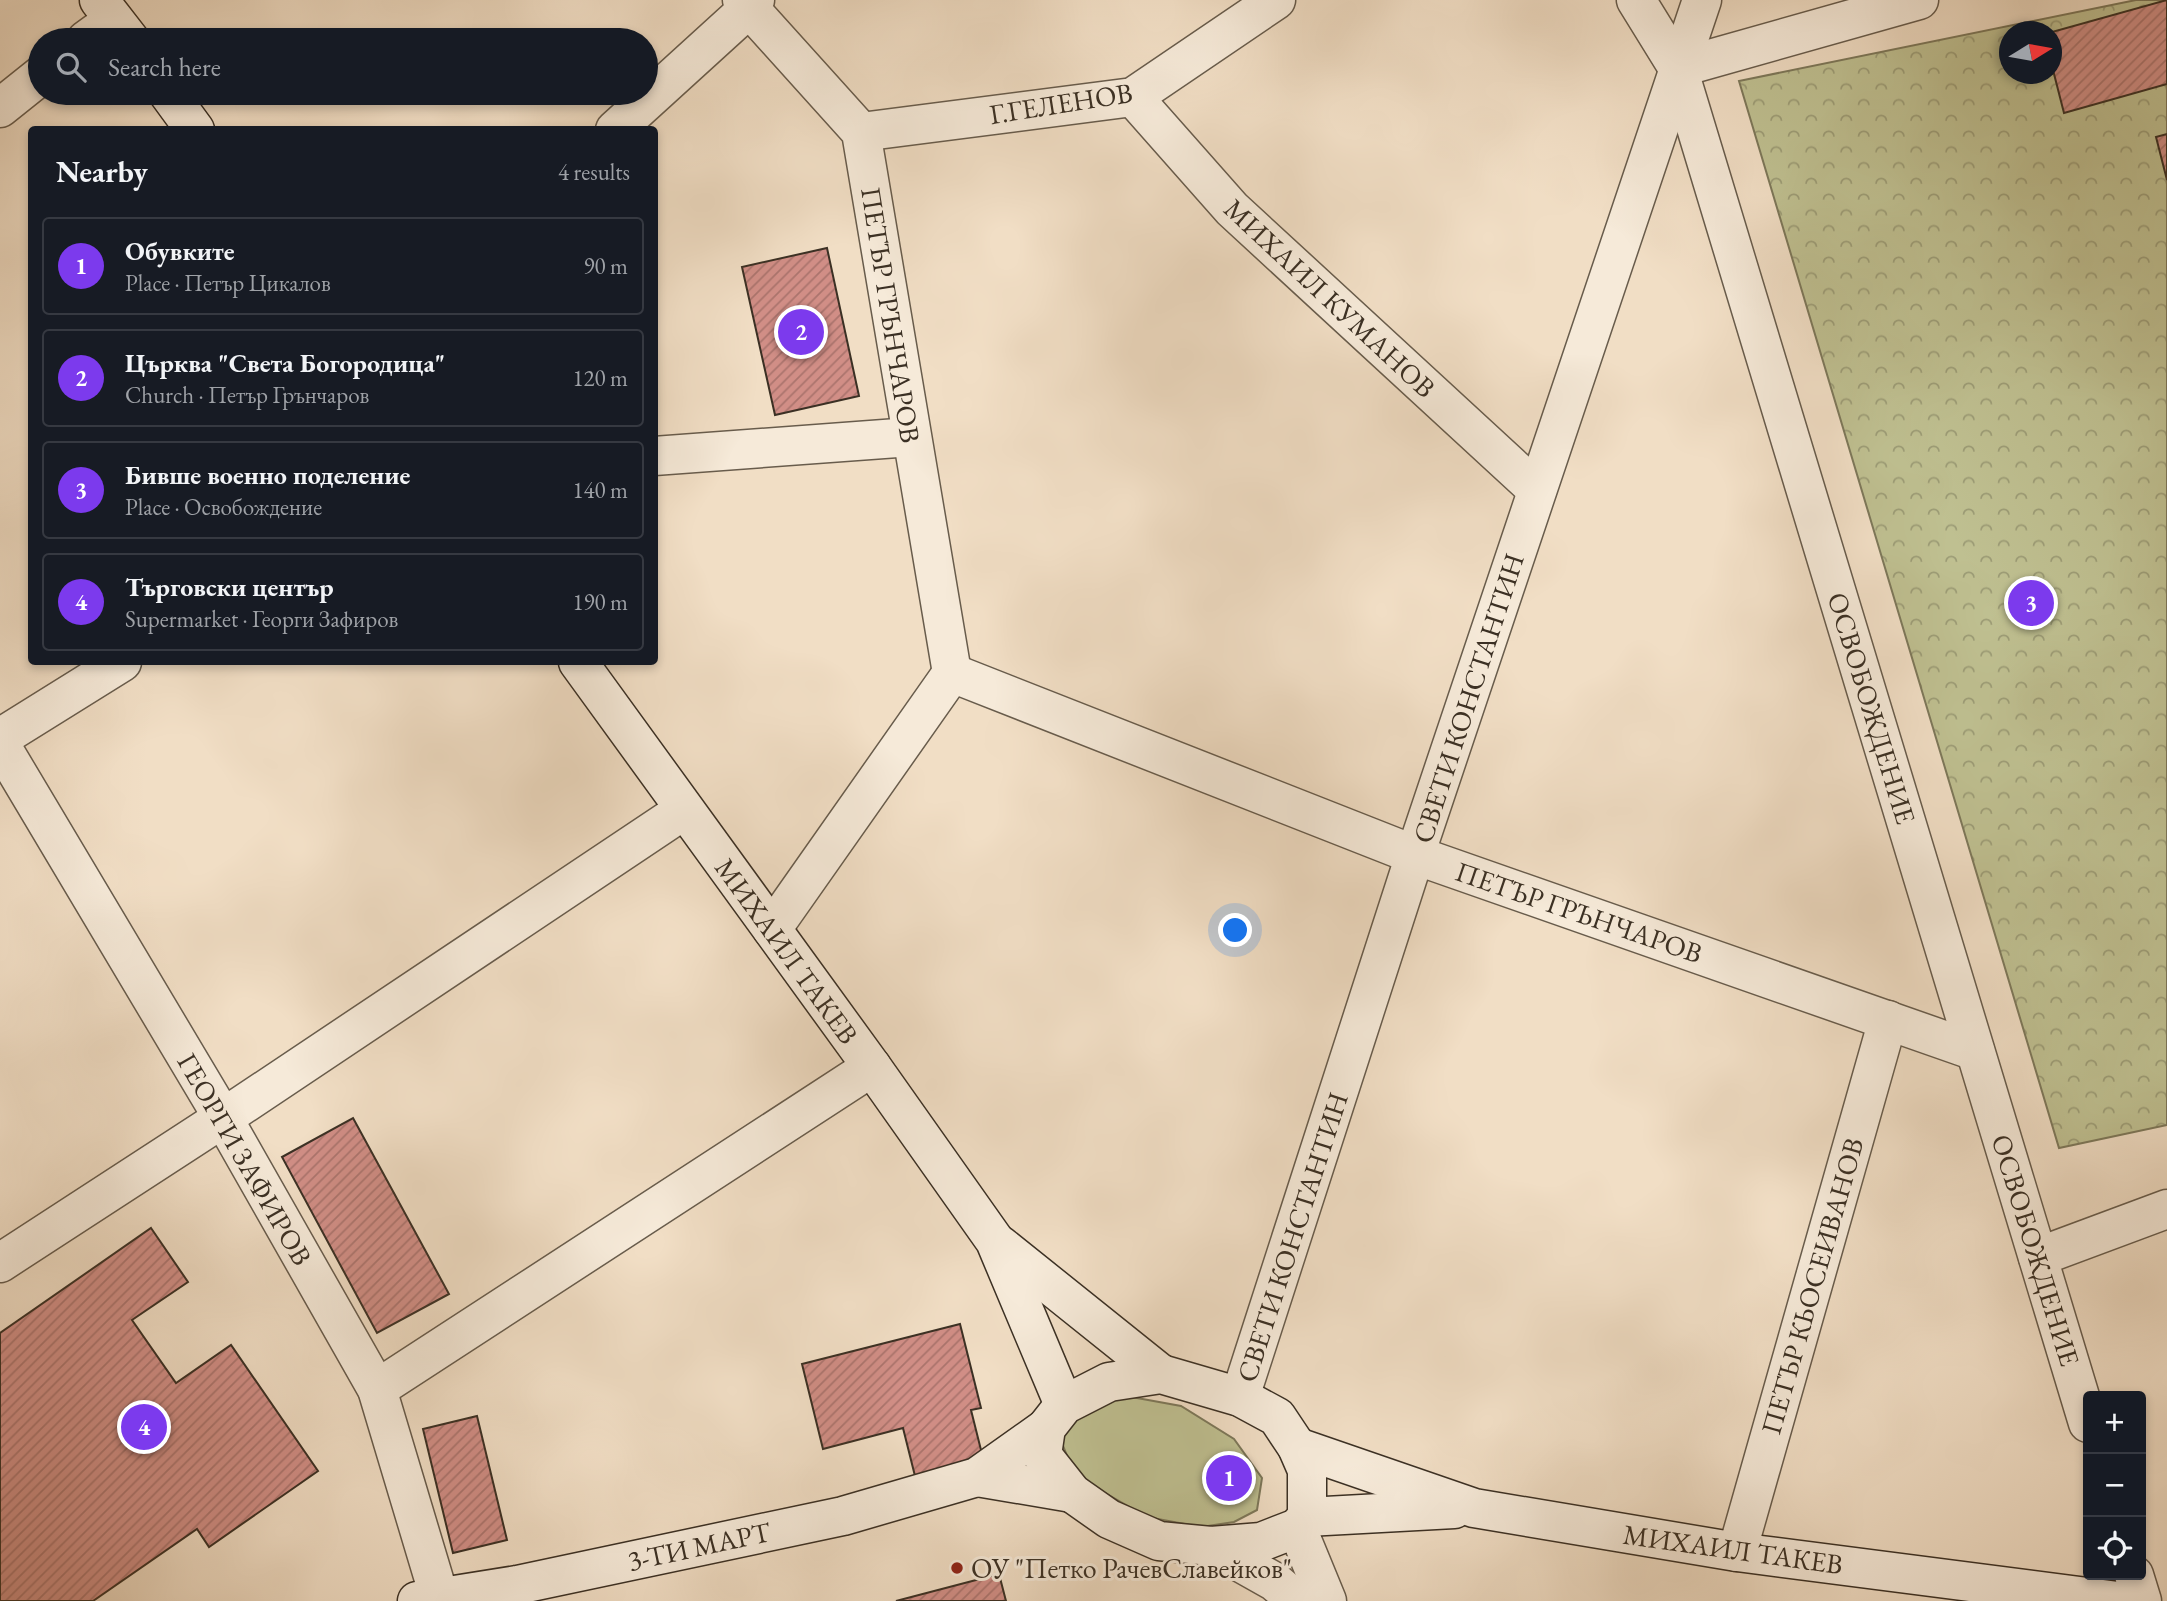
<!DOCTYPE html>
<meta charset="utf-8">
<style>
:root{--surface:#171b24;--page:#20242c;--text:#f1f3f6;--muted:#9ea1a6;--line:#363941;--accent:#7c3aed}
body{margin:0;font-family:"EB Garamond",serif;background:var(--page);color:var(--text)}
.controls{position:absolute;right:21px;bottom:21px;display:grid;overflow:hidden;border-radius:7px;box-shadow:0 4px 10px #0003}
.controls button{width:63px;height:63px;display:grid;place-items:center;padding:0;border:0;border-bottom:2px solid var(--line);background:var(--surface);color:var(--text);font:35px sans-serif}
.compass{position:absolute;left:1999px;top:21px;width:63px;height:63px;border-radius:50%;background:var(--surface);box-shadow:0 4px 10px #0003;rotate:79deg}
.you{position:absolute;left:1236px;top:931px;width:24px;height:24px;margin:-18px;border:5px solid #fff;border-radius:50%;background:#1a73e8;box-shadow:0 0 0 10px #1a73e833}
.badge{display:grid;place-items:center;width:46px;height:46px;border-radius:50%;background:var(--accent);color:#fff;font-size:23px;font-weight:700}
.pin{position:absolute;translate:-50% -50%;border:4px solid #fff;box-shadow:0 2px 7px #0006}
.list{margin:0;padding:0;list-style:none}
h2{display:flex;justify-content:space-between;align-items:center;height:91px;margin:0;padding:0 28px;font-size:30px}
h2 small{font-size:23px;font-weight:400;color:var(--muted)}
.list li{display:grid;grid-template-columns:46px 1fr auto;gap:21px;align-items:center;box-sizing:border-box;height:98px;margin:0 14px 14px;padding:0 14px;border:2px solid var(--line);border-radius:7px}
.list b{display:block;font-size:26px;white-space:nowrap}
.list p{margin:0;font-size:23px;white-space:nowrap;color:var(--muted)}
.list em{font-size:23px;font-style:normal;color:var(--muted)}
.icon{flex:none;width:38px;height:38px;fill:none;stroke:currentColor;stroke-width:2;stroke-linecap:round;stroke-linejoin:round}
.map{position:relative;flex:none;width:2167px;height:1601px;overflow:hidden}
.search{position:absolute;background:var(--surface);box-shadow:0 4px 10px #0003;left:28px;top:28px;width:630px;height:77px;display:flex;align-items:center;gap:18px;box-sizing:border-box;padding:0 24px;border-radius:38px;color:var(--muted);font-size:26px}
.panel{position:absolute;background:var(--surface);box-shadow:0 4px 10px #0003;left:28px;top:126px;width:630px;height:539px;border-radius:7px}
.map>svg:first-child{display:block}
</style>
<div class="map">
<svg width="2167" height="1601" viewBox="0 0 2167 1601">
<defs>
<pattern id="forest-crowns" width="20" height="18" patternUnits="userSpaceOnUse" patternTransform="scale(1.75)"><rect width="20" height="18" fill="#bfc091"/><path d="M2 6a3 3 0 1 1 6 0M12 15a3 3 0 1 1 6 0" fill="none" stroke="#9c9c76"/></pattern>
<pattern id="building-hatch" width="6" height="6" patternUnits="userSpaceOnUse" patternTransform="scale(1.75)"><rect width="6" height="6" fill="#d18e86"/><path d="M-1 1l2-2M0 6l6-6M5 7l2-2" fill="none" stroke="#ab746d"/></pattern>
</defs>
<rect width="100%" height="100%" fill="#f1dec5"/>
<filter id="stains"><feTurbulence type="fractalNoise" baseFrequency=".00286" numOctaves="4"/><feColorMatrix values="0 0 0 0 .2 0 0 0 0 .09 0 0 0 0 .02 0 0 0 .5 -.17"/></filter>
<radialGradient id="worn" r=".72"><stop offset=".6" stop-color="#630" stop-opacity="0"/><stop offset="1" stop-color="#630" stop-opacity=".3"/></radialGradient>
<!-- green -->
<polygon fill="#bfc091" stroke="#7d785a" stroke-width="2" points="1115,1394 1181,1406 1234,1439 1262,1478 1257,1510 1234,1522 1201,1527 1147,1517 1093,1486 1072,1468 1061,1441 1063,1417"/>
<!-- forest -->
<path fill="url(#forest-crowns)" stroke="#7d785a" stroke-width="2" fill-rule="evenodd" d="M 2136,0 L 2167,0 L 2167,1125 L 2059,1148 L 1739,81 ZM 2010,32 L 2052,32 L 2052,74 L 2010,74 Z"/>
<!-- building -->
<g fill="url(#building-hatch)" stroke="#3b3024" stroke-width="2">
<polygon points="2167,0 2167,84 2064,113 2052,66 2052,32"/>
<polygon points="2167,134 2167,180 2156,137"/>
<polygon points="827,248 859,396 775,415 742,267"/>
<polygon points="353,1118 449,1294 377,1333 282,1157"/>
<polygon points="151,1228 188,1282 132,1320 176,1383 231,1345 318,1471 209,1547 197,1529 93,1601 0,1601 0,1333"/>
<polygon points="960,1324 981,1408 971,1410 983,1458 915,1476 903,1428 823,1449 802,1364"/>
<polygon points="477,1416 507,1540 453,1553 423,1429"/>
<polygon points="999,1574 1006,1601 896,1601"/>
</g>
<g fill="none" stroke-linecap="round" stroke-linejoin="round">
<defs>
<g id="street">
<polyline points="742,0 861,132 952,673"/>
<polyline points="1636,0 1678,68 2088,1423"/>
<polyline points="86,40 97,32"/>
<polyline points="1678,68 1919,0"/>
<polyline points="1133,97 1232,209 1537,490"/>
<polyline points="0,108 40,76"/>
<polyline points="615,130 749,8 755,0"/>
<polyline points="861,132 1133,97 1276,0"/>
<polyline points="654,456 911,437"/>
<polyline points="0,738 122,662"/>
<polyline points="0,744 223,1118 377,1389 439,1596"/>
<polyline points="772,929 952,673 1415,855 1975,1051"/>
<polyline points="2038,1257 2167,1209"/>
<polyline points="0,1263 223,1118 684,810"/>
<polyline points="377,1389 872,1067"/>
<polyline points="1240,1397 1415,855 1702,0"/>
<polyline points="1297,1528 1327,1601"/>
<polyline points="1211,1546 1275,1582 1297,1601"/>
<polyline points="1737,1552 1888,1020"/>
<polyline points="2134,1575 2142,1601"/>
</g>
<g id="secondary">
<polyline points="99,0 130,40"/>
<polyline points="168,93 195,130"/>
<polyline points="578,662 872,1067 995,1241 1064,1405"/>
<polyline points="1000,1245 1161,1374"/>
<polygon points="1161,1374 1240,1397 1277,1417 1297,1447 1307,1470 1307,1517 1297,1528 1261,1542 1211,1546 1159,1541 1109,1519 1072,1493 1042,1455 1046,1428 1064,1405 1109,1382"/>
<polyline points="1297,1447 1474,1508 1737,1552 2118,1601"/>
<polyline points="977,1477 1072,1493"/>
<polyline points="1307,1517 1454,1509"/>
<polyline points="417,1601 517,1585 843,1516 977,1477 1046,1428"/>
</g>
</defs>
<!-- street casing -->
<use href="#street" stroke="#685c4c" stroke-width="41"/>
<!-- secondary casing -->
<use href="#secondary" stroke="#3b3024" stroke-width="41"/>
<!-- street -->
<use href="#street" stroke="#f6ead9" stroke-width="38"/>
<!-- secondary -->
<use href="#secondary" stroke="#f6ead9" stroke-width="38"/>
</g>
<!-- markers -->
<circle fill="#8f2418" stroke="#f6ead9" stroke-width="2.5" cx="957" cy="1568" r="7"/>
<g text-anchor="middle" stroke-width="6" stroke-linejoin="round" paint-order="stroke">
<!-- street labels -->
<g font-size="28" fill="#3b3024" stroke="#f6ead9">
<text transform="translate(1061 103) rotate(-9)" y="10">Г.ГЕЛЕНОВ</text>
<text transform="translate(1330 298) rotate(43)" y="10">МИХАИЛ КУМАНОВ</text>
<text transform="translate(891 315) rotate(81)" y="10">ПЕТЪР ГРЪНЧАРОВ</text>
<text transform="translate(1468 698) rotate(-72)" y="10">СВЕТИ КОНСТАНТИН</text>
<text transform="translate(1872 708) rotate(73)" y="10">ОСВОБОЖДЕНИЕ</text>
<text transform="translate(1579 912) rotate(19)" y="10">ПЕТЪР ГРЪНЧАРОВ</text>
<text transform="translate(787 951) rotate(54)" y="10">МИХАИЛ ТАКЕВ</text>
<text transform="translate(245 1159) rotate(60)" y="10">ГЕОРГИ ЗАФИРОВ</text>
<text transform="translate(1292 1237) rotate(-72)" y="10">СВЕТИ КОНСТАНТИН</text>
<text transform="translate(2036 1250) rotate(73)" y="10">ОСВОБОЖДЕНИЕ</text>
<text transform="translate(1812 1286) rotate(-74)" y="10">ПЕТЪР КЬОСЕИВАНОВ</text>
<text transform="translate(699 1546) rotate(-12)" y="10">3-ТИ МАРТ</text>
<text transform="translate(1733 1549) rotate(8)" y="10">МИХАИЛ ТАКЕВ</text>
</g>
<!-- poi labels -->
<g font-size="28" fill="#3b3024" stroke="#f6ead9" text-anchor="start">
<text x="971" y="1578">ОУ "Петко РачевСлавейков"</text>
</g>
</g>
<rect width="100%" height="100%" filter="url(#stains)"/>
<rect width="100%" height="100%" fill="url(#worn)"/>
</svg>
<div class="controls">
<button>+</button>
<button>−</button>
<button><svg class="icon" aria-label="locate" viewBox="0 0 24 24"><circle cx="12" cy="12" r="6"/><path d="M12 2v4M12 18v4M2 12h4M18 12h4"/></svg></button>
</div>
<svg class="compass" viewBox="-18 -18 36 36"><path d="M0-13l5 13h-10z" fill="#e53935"/><path d="M0 13l5-13h-10z" fill="#9ea1a6"/></svg>
<div class="you"></div>
<div class="pin badge" style="left:1229px;top:1478px">1</div>
<div class="pin badge" style="left:801px;top:332px">2</div>
<div class="pin badge" style="left:2031px;top:603px">3</div>
<div class="pin badge" style="left:144px;top:1427px">4</div>
<div class="search"><svg class="icon" aria-label="search" viewBox="0 0 24 24"><circle cx="10" cy="10" r="6"/><path d="M15 15l6 6"/></svg>Search here</div>
<section class="panel">
<h2>Nearby<small>4 results</small></h2>
<ul class="list">
<li><span class="badge">1</span><div><b>Обувките</b><p>Place · Петър Цикалов</p></div><em>90 m</em></li>
<li><span class="badge">2</span><div><b>Църква &quot;Света Богородица&quot;</b><p>Church · Петър Грънчаров</p></div><em>120 m</em></li>
<li><span class="badge">3</span><div><b>Бивше военно поделение</b><p>Place · Освобождение</p></div><em>140 m</em></li>
<li><span class="badge">4</span><div><b>Търговски център</b><p>Supermarket · Георги Зафиров</p></div><em>190 m</em></li>
</ul>
</section>
</div>
